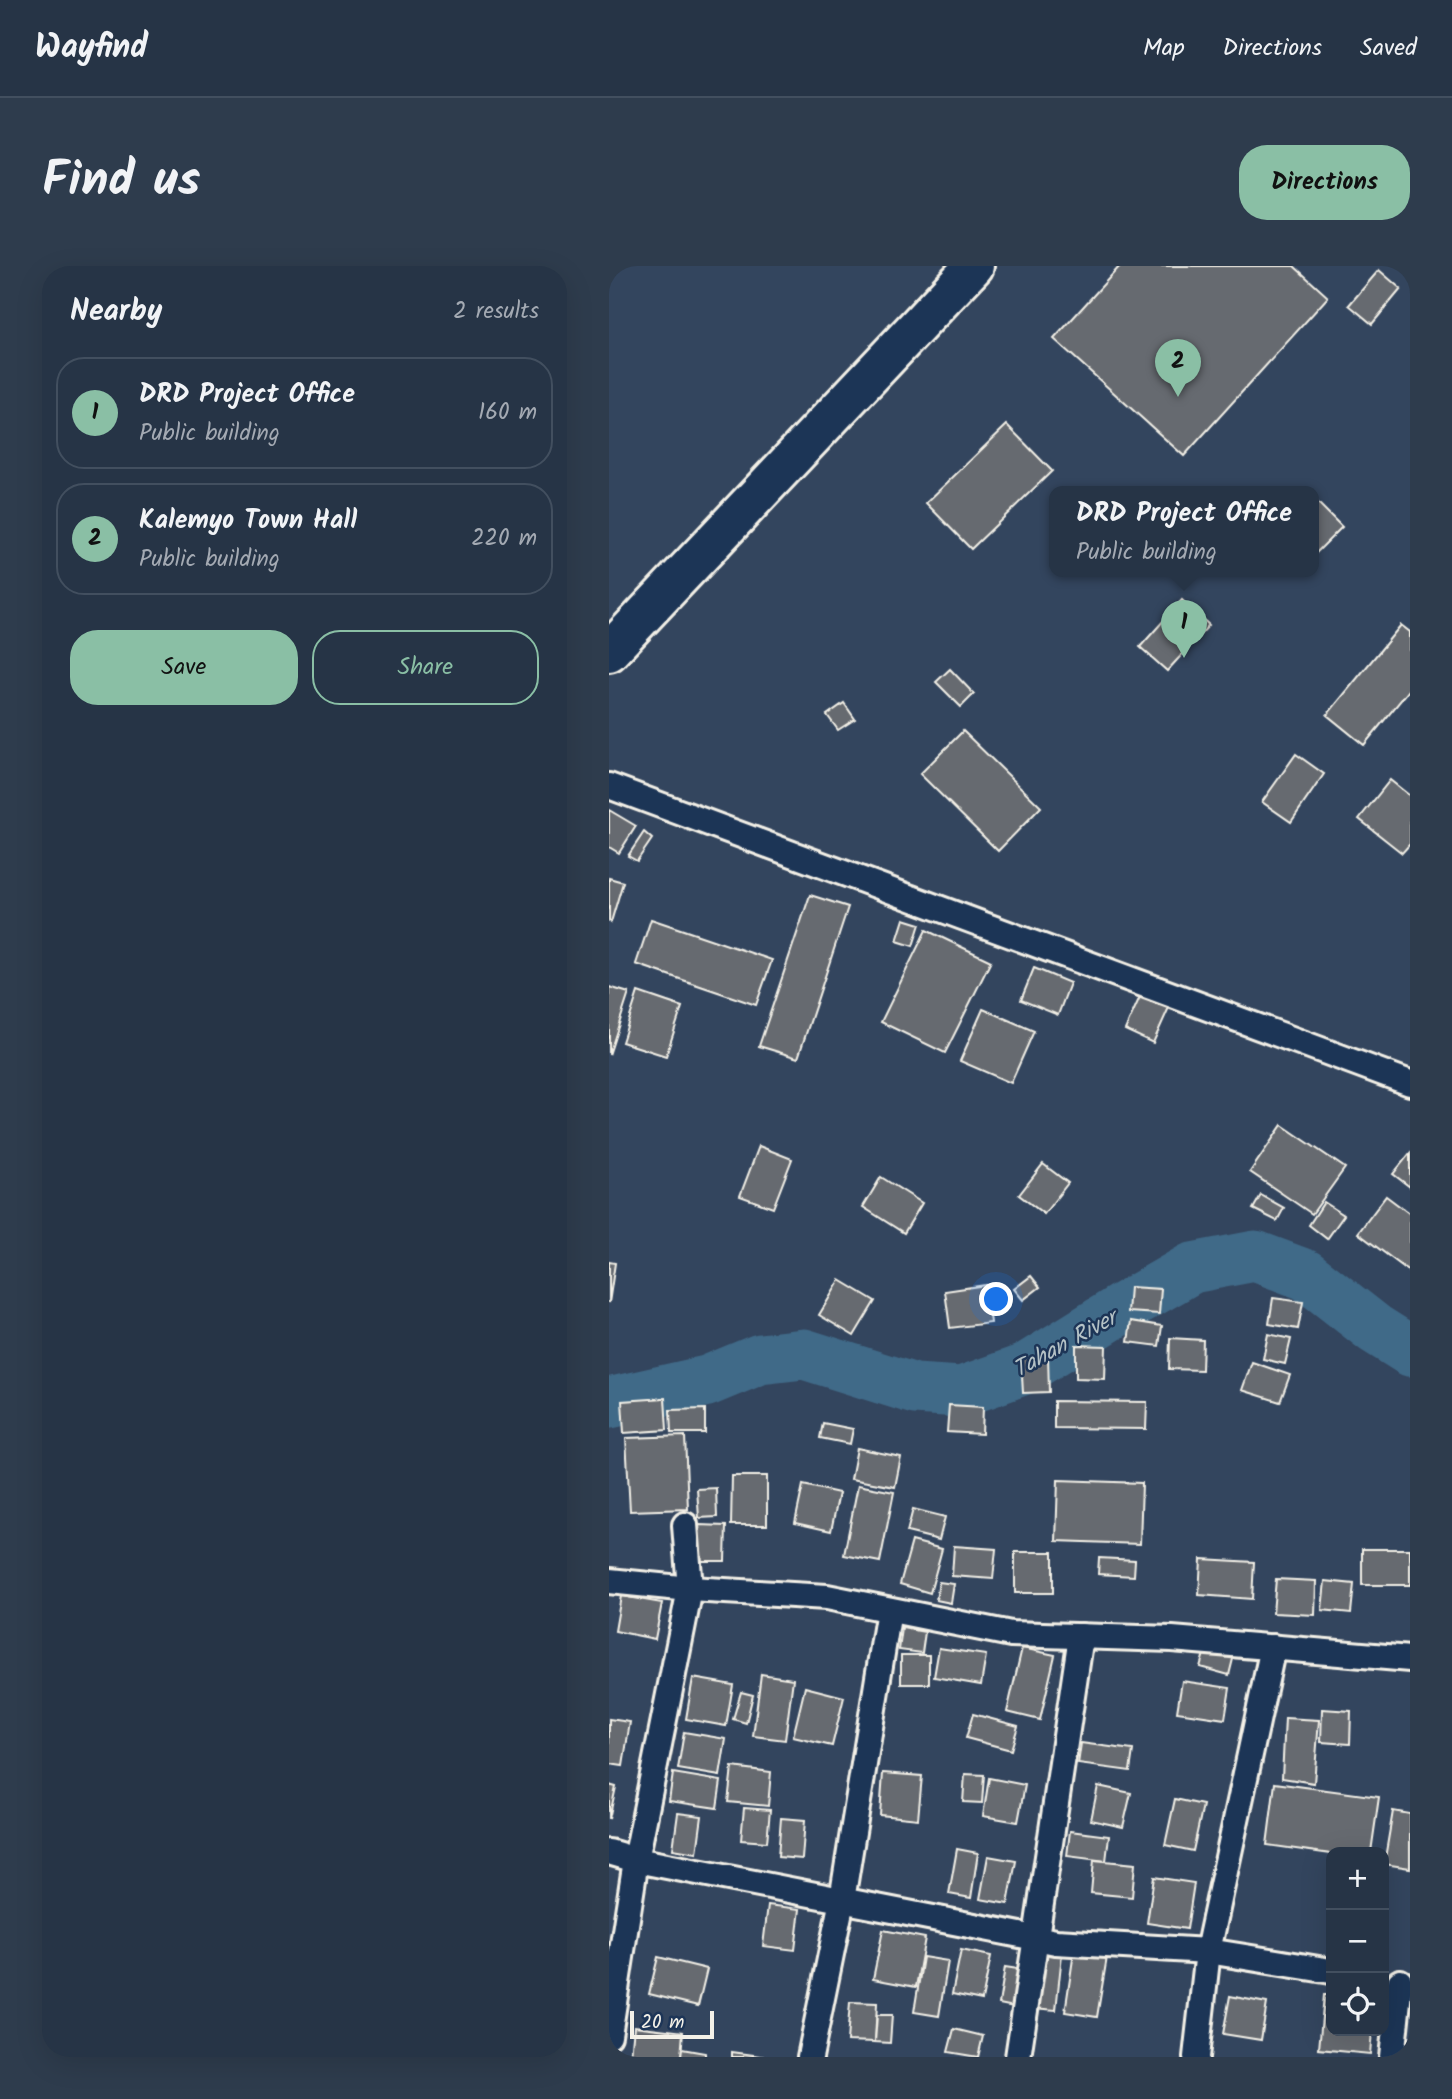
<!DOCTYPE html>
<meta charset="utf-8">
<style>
:root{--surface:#263446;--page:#2e3c4d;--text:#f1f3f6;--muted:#a4aab3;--line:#424f5f;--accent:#8abfa5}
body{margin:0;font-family:Kalam,sans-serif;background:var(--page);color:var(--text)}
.controls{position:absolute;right:21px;bottom:21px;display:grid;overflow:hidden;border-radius:14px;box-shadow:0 7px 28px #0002}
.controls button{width:63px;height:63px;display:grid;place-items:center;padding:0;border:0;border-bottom:2px solid var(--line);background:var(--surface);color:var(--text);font:35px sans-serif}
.scale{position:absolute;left:21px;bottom:18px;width:84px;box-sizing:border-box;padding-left:7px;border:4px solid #f4f1e8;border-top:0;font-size:19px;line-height:24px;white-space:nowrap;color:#f4f1e8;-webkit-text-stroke:5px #1d3557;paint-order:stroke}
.you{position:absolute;left:388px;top:1034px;width:24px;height:24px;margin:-18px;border:5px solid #fff;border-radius:50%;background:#1a73e8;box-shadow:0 0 0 10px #1a73e833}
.badge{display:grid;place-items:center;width:46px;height:46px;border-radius:50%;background:var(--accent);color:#111;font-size:23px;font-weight:700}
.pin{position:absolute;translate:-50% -58px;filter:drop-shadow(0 2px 4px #0008)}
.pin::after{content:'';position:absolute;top:37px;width:24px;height:21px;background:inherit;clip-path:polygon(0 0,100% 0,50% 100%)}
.popup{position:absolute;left:440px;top:220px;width:270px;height:91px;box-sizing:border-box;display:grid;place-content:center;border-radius:14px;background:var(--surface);filter:drop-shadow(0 2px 5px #0005);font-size:23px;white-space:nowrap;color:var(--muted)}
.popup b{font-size:26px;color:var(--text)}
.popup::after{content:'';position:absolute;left:50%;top:100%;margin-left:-14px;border:14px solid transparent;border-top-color:var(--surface)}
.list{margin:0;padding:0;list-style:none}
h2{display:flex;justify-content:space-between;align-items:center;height:91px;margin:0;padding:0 28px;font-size:30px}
h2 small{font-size:23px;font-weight:400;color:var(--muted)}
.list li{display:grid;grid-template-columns:46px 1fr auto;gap:21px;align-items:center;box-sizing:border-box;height:112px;margin:0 14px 14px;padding:0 14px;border:2px solid var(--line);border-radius:28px}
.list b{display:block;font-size:26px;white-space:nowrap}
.list p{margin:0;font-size:23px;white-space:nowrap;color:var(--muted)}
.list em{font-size:23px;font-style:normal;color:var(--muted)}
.actions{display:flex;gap:14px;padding:21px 28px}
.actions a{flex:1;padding:16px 0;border:2px solid var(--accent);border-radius:28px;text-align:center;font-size:24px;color:var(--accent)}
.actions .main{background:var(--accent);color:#111}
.icon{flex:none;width:38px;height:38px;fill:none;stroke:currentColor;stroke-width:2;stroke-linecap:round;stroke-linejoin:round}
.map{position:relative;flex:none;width:801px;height:1791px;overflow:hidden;border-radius:28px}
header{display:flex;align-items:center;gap:42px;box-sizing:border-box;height:98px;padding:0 35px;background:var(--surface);border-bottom:2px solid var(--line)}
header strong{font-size:33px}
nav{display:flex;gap:38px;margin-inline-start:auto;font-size:24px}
.intro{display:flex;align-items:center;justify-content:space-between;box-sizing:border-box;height:168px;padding:0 42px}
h1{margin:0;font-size:49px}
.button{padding:18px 32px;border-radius:28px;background:var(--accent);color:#111;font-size:24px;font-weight:700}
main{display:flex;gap:42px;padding:0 42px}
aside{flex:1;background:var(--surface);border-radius:28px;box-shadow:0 7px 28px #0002}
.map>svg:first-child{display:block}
</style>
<header>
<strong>Wayfind</strong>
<nav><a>Map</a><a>Directions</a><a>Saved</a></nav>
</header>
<div class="intro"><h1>Find us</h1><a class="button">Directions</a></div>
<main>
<aside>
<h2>Nearby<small>2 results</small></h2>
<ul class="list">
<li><span class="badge">1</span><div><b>DRD Project Office</b><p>Public building</p></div><em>160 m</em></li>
<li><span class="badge">2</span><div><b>Kalemyo Town Hall</b><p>Public building</p></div><em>220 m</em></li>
</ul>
<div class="actions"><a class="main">Save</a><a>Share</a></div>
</aside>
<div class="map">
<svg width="801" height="1791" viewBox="0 0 801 1791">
<rect width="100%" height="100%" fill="#33455e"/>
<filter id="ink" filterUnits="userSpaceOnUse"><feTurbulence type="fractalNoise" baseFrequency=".0143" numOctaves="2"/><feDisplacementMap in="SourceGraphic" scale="14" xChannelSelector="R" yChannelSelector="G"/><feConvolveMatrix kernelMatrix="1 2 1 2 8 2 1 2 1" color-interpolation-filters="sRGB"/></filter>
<g filter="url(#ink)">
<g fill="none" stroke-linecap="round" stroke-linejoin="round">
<!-- river -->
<polyline stroke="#406a88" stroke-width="51" points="0,1137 98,1115 151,1093 195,1088 306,1123 352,1126 416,1103 512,1043 583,1002 646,990 697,1009 766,1063 801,1085"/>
</g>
<!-- building -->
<g fill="#666a70" stroke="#f4f1e8" stroke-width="2">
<polygon points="511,0 685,0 719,31 575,190 445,73"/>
<polygon points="770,4 792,23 763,58 740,39"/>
<polygon points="398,159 443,205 362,283 317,237"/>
<polygon points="706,234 733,261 704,290 704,236"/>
<polygon points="573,334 600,359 558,405 531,381"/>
<polygon points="792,359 801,366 801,423 755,479 718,449"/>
<polygon points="341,403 365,428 352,441 327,416"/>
<polygon points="235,437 246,453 229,464 218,449"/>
<polygon points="354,465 432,541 389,585 311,508"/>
<polygon points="687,488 715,508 682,556 653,536"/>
<polygon points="781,514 801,530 801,578 793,587 750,553"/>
<polygon points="0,544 27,560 10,587 0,581"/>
<polygon points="35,566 43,573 28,595 19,590"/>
<polygon points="0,612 14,616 2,656 0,655"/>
<polygon points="201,629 239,641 189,792 150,780"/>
<polygon points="42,653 163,694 147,739 27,698"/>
<polygon points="295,653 311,658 304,680 288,675"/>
<polygon points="317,664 382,695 336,787 272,756"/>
<polygon points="425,702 461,717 449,749 412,734"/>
<polygon points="0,721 20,727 0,789"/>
<polygon points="534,724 562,737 544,777 516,764"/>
<polygon points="29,726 73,741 57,790 13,776"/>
<polygon points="374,743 425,765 402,817 351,795"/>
<polygon points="673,859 736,902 703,948 641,906"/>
<polygon points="150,880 183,893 164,942 131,930"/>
<polygon points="801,887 801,921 784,908"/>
<polygon points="434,898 459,917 435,948 410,929"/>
<polygon points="272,911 313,937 295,967 254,941"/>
<polygon points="652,929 675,942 668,955 644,943"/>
<polygon points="777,930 801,948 801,1006 749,967"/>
<polygon points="715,936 735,949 718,973 700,959"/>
<polygon points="0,996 6,997 0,1037"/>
<polygon points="422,1010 431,1021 414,1034 405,1023"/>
<polygon points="231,1014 266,1035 245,1070 210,1049"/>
<polygon points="377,1019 382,1057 341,1062 336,1025"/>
<polygon points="521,1021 552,1023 550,1048 519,1046"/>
<polygon points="664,1032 694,1036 689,1063 660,1058"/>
<polygon points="522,1055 553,1060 550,1080 519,1076"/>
<polygon points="659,1068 682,1073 676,1098 654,1093"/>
<polygon points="561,1072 594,1074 593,1104 560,1103"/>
<polygon points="467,1079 497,1080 496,1113 467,1112"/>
<polygon points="439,1090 440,1126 414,1127 412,1092"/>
<polygon points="643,1096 681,1109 671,1136 633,1124"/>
<polygon points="56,1132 58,1164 15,1167 13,1135"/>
<polygon points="445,1135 538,1136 537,1163 445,1162"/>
<polygon points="340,1139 374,1141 373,1168 338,1166"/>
<polygon points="96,1143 96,1167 62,1167 61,1144"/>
<polygon points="214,1157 244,1163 241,1178 211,1172"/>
<polygon points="76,1170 79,1243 21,1245 17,1172"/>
<polygon points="248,1182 292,1191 286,1221 242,1213"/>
<polygon points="123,1210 158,1210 158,1259 122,1259"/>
<polygon points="449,1214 533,1217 531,1278 447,1275"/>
<polygon points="194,1219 230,1227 222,1265 186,1257"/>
<polygon points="249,1219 285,1226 271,1296 235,1289"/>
<polygon points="107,1222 108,1251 90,1252 88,1223"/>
<polygon points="304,1243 336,1251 330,1274 298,1266"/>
<polygon points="90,1259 117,1260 116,1295 89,1295"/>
<polygon points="303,1275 333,1283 321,1327 291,1318"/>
<polygon points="345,1280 387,1283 384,1313 343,1310"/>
<rect x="753" y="1283" width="48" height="36"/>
<rect x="406" y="1286" width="38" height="41"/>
<polygon points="490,1292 526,1294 525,1310 489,1308"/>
<polygon points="592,1293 645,1296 643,1333 590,1329"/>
<polygon points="667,1313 707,1315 706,1349 664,1347"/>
<polygon points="716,1315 745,1318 742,1347 713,1344"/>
<polygon points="330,1316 345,1318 342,1337 327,1334"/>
<polygon points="12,1330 53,1337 46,1373 6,1365"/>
<polygon points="293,1362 316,1366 313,1387 290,1384"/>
<polygon points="597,1381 625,1389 620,1409 591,1401"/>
<polygon points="330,1382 377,1389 372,1419 325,1411"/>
<polygon points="413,1382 446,1389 431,1454 398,1446"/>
<rect x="292" y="1389" width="28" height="29"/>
<polygon points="152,1408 184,1413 176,1474 144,1470"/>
<polygon points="84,1412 124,1419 117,1460 77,1453"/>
<polygon points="573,1415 621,1422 616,1453 568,1446"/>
<polygon points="196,1421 235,1431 223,1480 184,1471"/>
<polygon points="132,1426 144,1429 137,1457 124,1453"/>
<polygon points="713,1443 742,1445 741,1478 712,1476"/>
<polygon points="364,1448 409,1460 402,1484 357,1472"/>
<polygon points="676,1452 710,1454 705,1517 673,1512"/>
<polygon points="0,1453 21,1456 14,1500 0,1498"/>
<polygon points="75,1466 117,1473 111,1510 69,1503"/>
<polygon points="472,1477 524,1484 521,1505 469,1498"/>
<polygon points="123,1501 162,1506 159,1540 119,1536"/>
<polygon points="64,1507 112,1515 108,1542 60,1535"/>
<polygon points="274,1507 313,1510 309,1553 271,1549"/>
<polygon points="356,1508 375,1509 373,1537 354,1536"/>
<polygon points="380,1512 416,1519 409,1556 374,1550"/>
<polygon points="666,1517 770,1531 762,1586 722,1588 658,1579"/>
<polygon points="0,1519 7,1521 0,1553"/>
<polygon points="489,1520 522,1527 514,1561 482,1554"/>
<polygon points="566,1533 594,1539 584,1585 556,1579"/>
<polygon points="135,1542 161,1544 158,1576 132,1574"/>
<polygon points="784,1545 801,1548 801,1602 775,1598"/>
<polygon points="69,1547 93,1550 88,1587 64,1583"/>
<polygon points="172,1552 196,1554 193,1593 169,1591"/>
<polygon points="461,1565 500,1570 497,1595 458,1590"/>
<polygon points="348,1583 369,1587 362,1632 340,1628"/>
<polygon points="379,1590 407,1595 399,1638 371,1633"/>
<polygon points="485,1594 526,1598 523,1631 482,1627"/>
<polygon points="545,1611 585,1617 578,1663 538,1657"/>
<polygon points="159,1639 191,1643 186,1684 154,1680"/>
<polygon points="274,1664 316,1672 307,1721 264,1713"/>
<polygon points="352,1684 382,1690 373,1734 343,1728"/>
<polygon points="430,1686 453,1688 447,1744 424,1742"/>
<polygon points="465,1686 498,1691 488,1751 456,1746"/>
<polygon points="49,1691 98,1703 89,1740 40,1728"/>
<polygon points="314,1691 339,1695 330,1750 305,1746"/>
<polygon points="396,1701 421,1705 415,1743 390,1738"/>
<polygon points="715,1729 722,1729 722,1765 763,1765 761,1788 710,1783"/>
<polygon points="621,1730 658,1737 652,1774 614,1768"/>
<polygon points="241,1736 268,1737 266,1776 238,1775"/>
<polygon points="268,1749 283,1749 281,1777 266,1776"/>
<polygon points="25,1760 74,1766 72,1791 22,1791"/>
<polygon points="345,1763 374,1770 369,1791 339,1786"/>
<polygon points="73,1783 96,1787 96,1791 72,1791"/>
<polygon points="123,1786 159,1791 123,1791"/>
</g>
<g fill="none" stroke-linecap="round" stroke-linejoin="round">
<defs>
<g id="minor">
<polyline points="0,520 801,817"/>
<polyline points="0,1315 81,1323 218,1331 402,1368 563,1373 801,1393"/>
<polyline points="0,1586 27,1594 447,1676 599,1685 722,1705"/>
<polyline points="0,1769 27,1594 81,1323 76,1259"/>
<polyline points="201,1791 233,1634 280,1344"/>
<polyline points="409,1791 472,1370"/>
<polyline points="587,1791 599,1685 664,1381"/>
<polyline points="783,1791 791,1716"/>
</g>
<polyline id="trunk" points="0,386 365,0"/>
</defs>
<!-- minor casing -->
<use href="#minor" stroke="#f4f1e8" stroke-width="30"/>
<!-- trunk casing -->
<use href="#trunk" stroke="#f4f1e8" stroke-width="44"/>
<!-- minor -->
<use href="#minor" stroke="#1d3557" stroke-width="24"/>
<!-- trunk -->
<use href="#trunk" stroke="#1d3557" stroke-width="38"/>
</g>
</g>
<g text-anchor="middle" stroke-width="5" stroke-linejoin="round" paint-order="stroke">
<!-- water labels -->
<g font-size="23" font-style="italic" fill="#b5c2c6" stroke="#1d3557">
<text transform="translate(455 1077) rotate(-29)" y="8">Tahan River</text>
</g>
</g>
</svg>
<div class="controls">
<button>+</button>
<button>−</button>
<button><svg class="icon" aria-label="locate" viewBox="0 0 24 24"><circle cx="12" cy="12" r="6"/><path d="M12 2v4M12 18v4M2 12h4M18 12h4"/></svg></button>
</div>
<div class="scale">20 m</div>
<div class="you"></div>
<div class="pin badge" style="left:575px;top:392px">1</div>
<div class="popup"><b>DRD Project Office</b>Public building</div>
<div class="pin badge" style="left:569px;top:131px">2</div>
</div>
</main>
